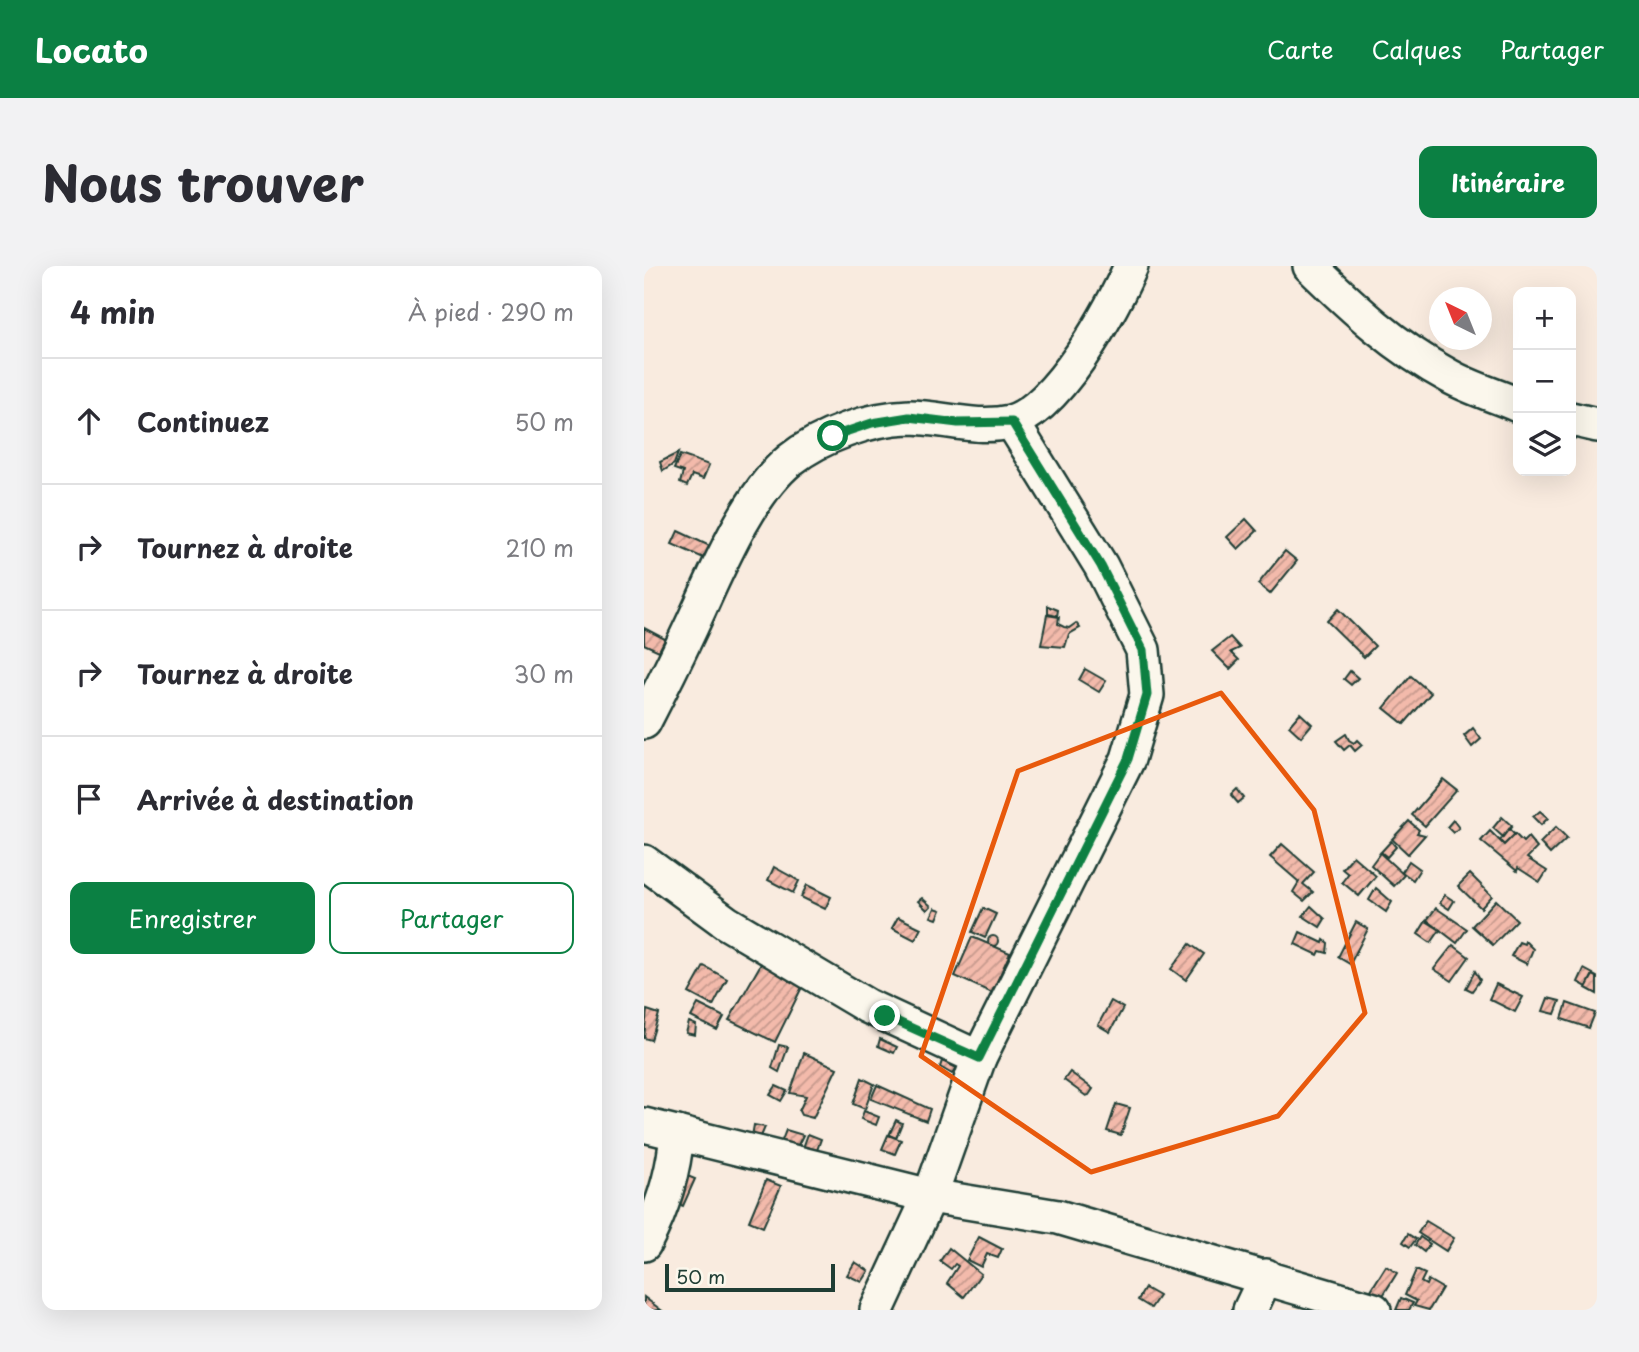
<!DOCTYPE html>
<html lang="fr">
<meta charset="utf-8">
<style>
:root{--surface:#fff;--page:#f2f2f3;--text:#2b2b33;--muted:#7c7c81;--line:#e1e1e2;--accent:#0b8043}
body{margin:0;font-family:"Playpen Sans",sans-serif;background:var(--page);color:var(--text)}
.controls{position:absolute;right:21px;top:21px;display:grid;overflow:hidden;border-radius:14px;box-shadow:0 7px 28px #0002}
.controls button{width:63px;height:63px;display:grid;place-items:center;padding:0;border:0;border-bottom:2px solid var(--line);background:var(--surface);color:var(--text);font:35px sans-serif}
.compass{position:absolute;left:785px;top:21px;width:63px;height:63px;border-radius:50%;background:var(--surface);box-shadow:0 7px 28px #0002;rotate:317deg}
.scale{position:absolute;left:21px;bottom:18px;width:170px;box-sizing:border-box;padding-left:7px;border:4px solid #1f3d34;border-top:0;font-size:19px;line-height:24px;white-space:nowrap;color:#1f3d34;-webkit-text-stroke:5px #fbf7ec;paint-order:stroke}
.stop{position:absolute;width:21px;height:21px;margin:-16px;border:5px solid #0b8043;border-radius:50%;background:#fff}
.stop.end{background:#0b8043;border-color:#fff;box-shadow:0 2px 7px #0008}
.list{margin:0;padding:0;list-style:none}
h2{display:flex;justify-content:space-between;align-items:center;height:91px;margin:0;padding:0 28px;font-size:30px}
h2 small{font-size:23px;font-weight:400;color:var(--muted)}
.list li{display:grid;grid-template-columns:46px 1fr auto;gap:21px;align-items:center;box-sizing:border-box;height:126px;padding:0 28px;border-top:2px solid var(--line)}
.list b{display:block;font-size:26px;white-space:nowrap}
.list em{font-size:23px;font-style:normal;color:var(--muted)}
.actions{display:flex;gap:14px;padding:21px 28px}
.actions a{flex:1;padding:16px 0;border:2px solid var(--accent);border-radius:14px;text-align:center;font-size:24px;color:var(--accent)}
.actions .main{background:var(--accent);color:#fff}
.icon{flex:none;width:38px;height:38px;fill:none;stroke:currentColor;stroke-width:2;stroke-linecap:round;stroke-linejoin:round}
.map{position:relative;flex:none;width:953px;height:1044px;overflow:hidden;border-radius:14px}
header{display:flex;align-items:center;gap:42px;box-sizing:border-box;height:98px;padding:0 35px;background:var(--accent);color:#fff}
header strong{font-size:33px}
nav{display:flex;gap:38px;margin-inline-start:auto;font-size:24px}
.intro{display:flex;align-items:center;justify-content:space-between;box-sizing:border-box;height:168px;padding:0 42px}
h1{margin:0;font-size:49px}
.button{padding:18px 32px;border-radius:14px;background:var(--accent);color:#fff;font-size:24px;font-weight:700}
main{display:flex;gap:42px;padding:0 42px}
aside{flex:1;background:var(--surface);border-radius:14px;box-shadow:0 7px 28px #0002}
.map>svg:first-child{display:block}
</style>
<header>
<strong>Locato</strong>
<nav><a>Carte</a><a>Calques</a><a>Partager</a></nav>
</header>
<div class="intro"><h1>Nous trouver</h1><a class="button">Itinéraire</a></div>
<main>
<aside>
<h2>4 min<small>À pied · 290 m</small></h2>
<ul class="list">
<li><svg class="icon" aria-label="ahead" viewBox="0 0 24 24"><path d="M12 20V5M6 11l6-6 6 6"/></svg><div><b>Continuez</b></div><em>50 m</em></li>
<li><svg class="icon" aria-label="right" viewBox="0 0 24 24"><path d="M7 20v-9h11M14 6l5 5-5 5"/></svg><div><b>Tournez à droite</b></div><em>210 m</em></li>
<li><svg class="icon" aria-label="right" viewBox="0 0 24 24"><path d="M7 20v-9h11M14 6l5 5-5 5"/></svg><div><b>Tournez à droite</b></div><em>30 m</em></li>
<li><svg class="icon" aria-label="arrive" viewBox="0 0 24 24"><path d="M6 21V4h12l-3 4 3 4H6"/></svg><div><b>Arrivée à destination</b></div></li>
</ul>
<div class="actions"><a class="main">Enregistrer</a><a>Partager</a></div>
</aside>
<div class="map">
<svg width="953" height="1044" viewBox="0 0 953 1044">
<defs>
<pattern id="building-hatch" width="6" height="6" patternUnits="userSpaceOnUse" patternTransform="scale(1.75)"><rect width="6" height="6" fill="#f3baab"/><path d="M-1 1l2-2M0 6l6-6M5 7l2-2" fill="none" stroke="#c4988c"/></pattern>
</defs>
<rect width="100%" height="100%" fill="#f9ebdf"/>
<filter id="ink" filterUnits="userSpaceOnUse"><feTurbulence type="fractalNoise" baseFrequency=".0143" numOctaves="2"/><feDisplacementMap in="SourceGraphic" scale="14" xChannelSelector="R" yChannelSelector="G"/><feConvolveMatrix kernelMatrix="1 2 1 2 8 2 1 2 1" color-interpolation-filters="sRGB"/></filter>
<g filter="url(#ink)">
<!-- building -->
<g fill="url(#building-hatch)" stroke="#1f3d34" stroke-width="2">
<polygon points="34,187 30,198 19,205 16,196"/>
<polygon points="36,189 65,199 59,213 48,209 43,220 36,217 39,206 30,203"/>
<polygon points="602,253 613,265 594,283 583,271"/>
<polygon points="34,265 70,282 64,294 28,278"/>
<polygon points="641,285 653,295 626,328 614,318"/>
<polygon points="404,340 414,344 413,350 404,348"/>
<polygon points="694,343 731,380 720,391 683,355"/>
<polygon points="403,349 415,351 414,358 420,361 425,362 432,357 436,362 425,368 421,381 397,379"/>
<polygon points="0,362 21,373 15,385 0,378"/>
<polygon points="586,371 596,382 587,386 595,394 586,403 568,385"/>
<polygon points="441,403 462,415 455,426 435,414"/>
<polygon points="706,405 714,412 707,419 700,413"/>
<polygon points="767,410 787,427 760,458 740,442"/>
<polygon points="656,447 668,458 657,471 645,460"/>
<polygon points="829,462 837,473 828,481 820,470"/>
<polygon points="702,468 705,474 710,477 713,474 718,479 711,485 706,479 700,484 692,475"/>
<polygon points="799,513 813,524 781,560 768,549"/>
<polygon points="593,523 600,532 594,537 587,529"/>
<polygon points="896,545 904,552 897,559 889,551"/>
<polygon points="858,551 868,560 859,571 849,562"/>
<polygon points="809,554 815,562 809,567 803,561"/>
<polygon points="765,555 775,564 773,567 781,569 764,588 748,573"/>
<polygon points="912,561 923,572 906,588 896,577"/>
<polygon points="865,563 871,569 860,579 856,575"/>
<polygon points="846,565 860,579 871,568 879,576 884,571 893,582 883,592 903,605 896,616 874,602 873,605 837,575"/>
<polygon points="747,575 752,581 743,591 737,586"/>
<polygon points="638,578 670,606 659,618 669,626 660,635 649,626 655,616 626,591"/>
<polygon points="736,587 760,609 750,620 727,599"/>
<polygon points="709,590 732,610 715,630 698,616 704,608 698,603"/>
<polygon points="765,595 776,603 769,614 758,606"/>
<polygon points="130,601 155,615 149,627 124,614"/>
<polygon points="826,608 848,630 837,642 814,620"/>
<polygon points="163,619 187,631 181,643 157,631"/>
<polygon points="732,622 748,636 742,646 725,634"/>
<polygon points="801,629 810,635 805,643 796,637"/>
<polygon points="278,632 287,640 283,644 274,635"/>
<polygon points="852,634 873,654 849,679 828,660"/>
<polygon points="667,640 681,653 676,661 659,650"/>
<polygon points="291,642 297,644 293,653 287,651"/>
<polygon points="339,642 352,648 341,672 328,666"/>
<polygon points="792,642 823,663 813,677 783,654"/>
<polygon points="254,651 277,662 271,674 248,662"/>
<polygon points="782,655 796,664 787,677 774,668"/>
<polygon points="712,656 724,663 706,698 694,691"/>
<polygon points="656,666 679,677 680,674 684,677 683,687 676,685 674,689 651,678"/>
<circle cx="349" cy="675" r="5"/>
<polygon points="328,671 366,687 348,727 311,710"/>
<polygon points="881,675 889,683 883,698 867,690 875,676 880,678"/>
<polygon points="546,678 560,688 542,714 527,703"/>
<polygon points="809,679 825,691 808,715 790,703"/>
<polygon points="118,696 161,715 131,776 85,754"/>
<polygon points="60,700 83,713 69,740 45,727"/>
<polygon points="940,703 949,708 943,721 934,716"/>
<polygon points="831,705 836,714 828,725 822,722"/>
<polygon points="949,709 953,711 953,728 942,722"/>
<polygon points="852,718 879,731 871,746 845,733"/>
<polygon points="904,732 916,735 911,748 899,745"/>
<polygon points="467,735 479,742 466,766 454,759"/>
<polygon points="923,737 951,747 945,762 918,753"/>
<polygon points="54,738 80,751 73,764 47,751"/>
<polygon points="3,744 15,748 7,774 0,772"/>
<polygon points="45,756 52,759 51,769 42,767"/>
<polygon points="236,773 253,781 250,787 234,780"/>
<polygon points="135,779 144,781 135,806 128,802"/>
<polygon points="160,787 193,802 169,852 157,849 155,845 162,830 146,827"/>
<polygon points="298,795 313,802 308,808 296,801"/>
<polygon points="426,806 449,823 445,829 442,830 420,814"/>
<polygon points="218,812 230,818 221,843 209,838"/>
<polygon points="233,819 286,843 282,855 227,833"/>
<polygon points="132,820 143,825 137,835 126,829"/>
<polygon points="472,838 486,842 477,869 463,865"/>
<polygon points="220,845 235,851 232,859 217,853"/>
<polygon points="252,854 258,857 252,872 245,869"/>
<polygon points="110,859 121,861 116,873 108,870"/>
<polygon points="142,864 159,869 153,881 137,877"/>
<polygon points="164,868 177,873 172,887 159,882"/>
<polygon points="244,869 257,874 251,888 238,883"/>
<polygon points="36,907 51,913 39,940 25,934"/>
<polygon points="122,914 137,920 119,961 105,955"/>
<polygon points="782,955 810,972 802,985 774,967"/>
<polygon points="764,968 772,973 766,981 759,976"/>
<polygon points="335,971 358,983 354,992 343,988 337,1001 323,994"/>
<polygon points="776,971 786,978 780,986 771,979"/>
<polygon points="305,982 337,1008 320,1031 303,1017 314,1000 311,998 307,1003 296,995"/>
<polygon points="211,996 225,1005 218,1016 203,1009"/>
<polygon points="742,1000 753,1007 733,1039 722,1032"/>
<polygon points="772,1004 781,1008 777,1016 782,1019 784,1014 798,1022 785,1044 770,1040 773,1035 761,1029"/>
<polygon points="501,1022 515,1030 507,1042 494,1034"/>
<polygon points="0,1031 17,1044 0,1044"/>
<polygon points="757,1032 769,1037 765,1044 752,1044"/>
</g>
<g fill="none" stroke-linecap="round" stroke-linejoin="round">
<defs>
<g id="minor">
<path d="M 666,0 C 709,42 751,81 805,110 C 826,122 851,129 874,139"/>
<polyline points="927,153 953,159"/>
<path d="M 0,456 C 16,425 32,393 47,361 C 71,310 103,229 146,194 C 176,170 227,152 265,151 C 298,151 332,164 366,156 C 412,145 469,42 487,0"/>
<polyline points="0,596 83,657 223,740 335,792"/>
<polyline points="0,859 286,930 414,951 730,1044"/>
<path d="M 0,978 C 18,944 30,906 33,867"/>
<polyline points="233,1044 286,930 335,792 484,493 503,429 499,384 457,300 368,156"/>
<polyline points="606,1044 622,1010"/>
</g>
</defs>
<!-- minor casing -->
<use href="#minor" stroke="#1f3d34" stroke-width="38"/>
<!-- minor -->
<use href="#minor" stroke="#fbf7ec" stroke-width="33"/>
</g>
</g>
<g fill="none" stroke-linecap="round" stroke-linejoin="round" filter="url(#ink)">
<!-- route -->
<polyline stroke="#0b8043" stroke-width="9" points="189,170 228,157 265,151 314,157 368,156 457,300 499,384 503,429 484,493 335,792 241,750"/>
</g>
<!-- marked area -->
<path fill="none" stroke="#e8590c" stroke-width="5" stroke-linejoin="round" d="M 577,427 L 670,544 L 721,747 L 634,850 L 447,906 L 277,790 L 374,505 Z"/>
</svg>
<div class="controls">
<button>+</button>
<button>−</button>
<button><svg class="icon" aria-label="layers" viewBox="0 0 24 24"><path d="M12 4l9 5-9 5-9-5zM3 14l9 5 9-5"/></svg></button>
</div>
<svg class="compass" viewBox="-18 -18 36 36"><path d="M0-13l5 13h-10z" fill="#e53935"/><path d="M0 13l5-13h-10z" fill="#7c7c81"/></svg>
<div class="scale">50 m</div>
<div class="stop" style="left:189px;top:170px"></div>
<div class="stop end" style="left:241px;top:750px"></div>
</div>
</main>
